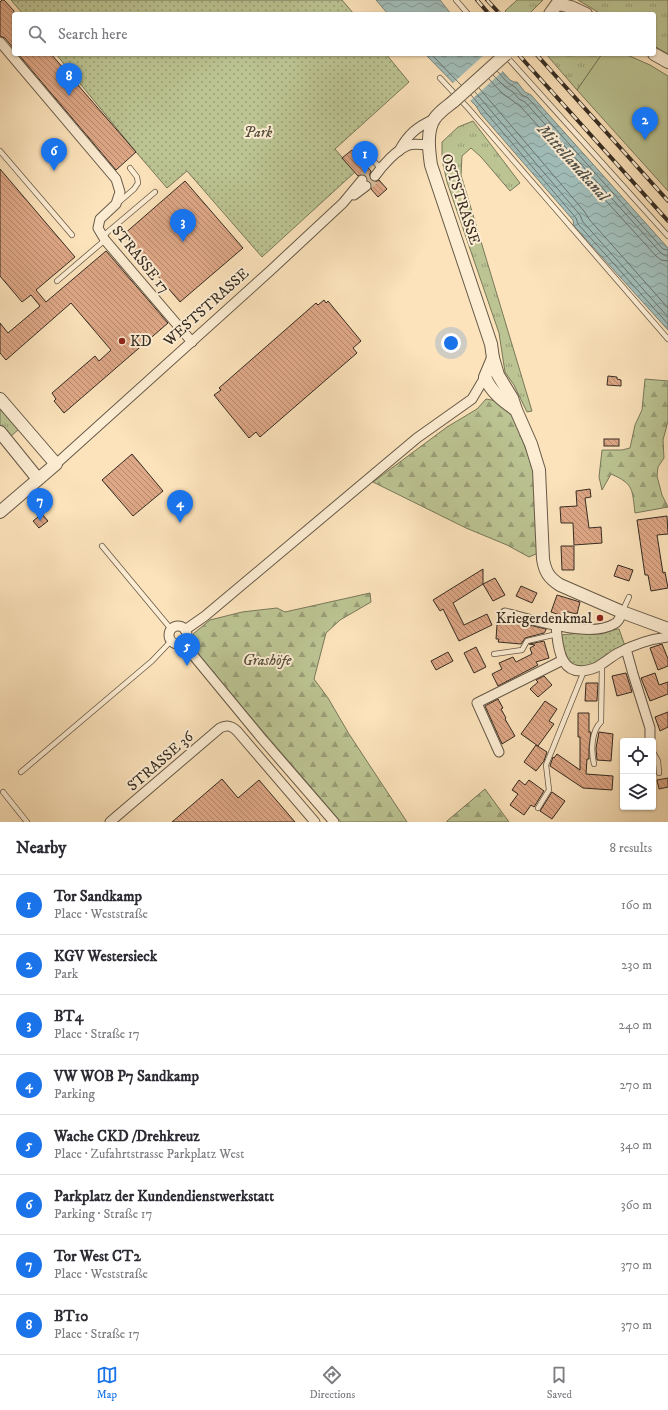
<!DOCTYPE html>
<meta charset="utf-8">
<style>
:root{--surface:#fff;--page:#f7f7f7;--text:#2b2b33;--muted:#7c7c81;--line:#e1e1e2;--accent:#1a73e8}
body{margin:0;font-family:"IM FELL DW Pica",serif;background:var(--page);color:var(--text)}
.controls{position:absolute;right:12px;bottom:12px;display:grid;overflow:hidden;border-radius:4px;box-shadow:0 1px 3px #0004}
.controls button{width:36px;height:36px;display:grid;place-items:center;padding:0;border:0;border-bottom:1px solid var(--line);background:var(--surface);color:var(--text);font:20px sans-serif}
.you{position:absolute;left:451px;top:343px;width:14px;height:14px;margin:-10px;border:3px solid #fff;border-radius:50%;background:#1a73e8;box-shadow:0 0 0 6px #1a73e833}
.badge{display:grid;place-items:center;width:26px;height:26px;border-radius:50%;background:var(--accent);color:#fff;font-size:13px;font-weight:700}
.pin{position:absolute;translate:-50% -33px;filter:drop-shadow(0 1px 2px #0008)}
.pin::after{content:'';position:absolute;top:21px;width:14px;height:12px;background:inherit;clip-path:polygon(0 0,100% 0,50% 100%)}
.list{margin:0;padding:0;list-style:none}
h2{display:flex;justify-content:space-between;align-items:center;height:52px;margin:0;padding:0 16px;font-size:17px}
h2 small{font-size:13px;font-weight:400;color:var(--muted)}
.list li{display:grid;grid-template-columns:26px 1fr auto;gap:12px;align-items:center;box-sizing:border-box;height:60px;padding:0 16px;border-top:1px solid var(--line)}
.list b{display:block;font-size:15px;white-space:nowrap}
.list p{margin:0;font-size:13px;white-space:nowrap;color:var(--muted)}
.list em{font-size:13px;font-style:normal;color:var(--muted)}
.icon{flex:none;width:22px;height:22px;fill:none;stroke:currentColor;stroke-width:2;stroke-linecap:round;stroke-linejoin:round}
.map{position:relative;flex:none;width:668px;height:822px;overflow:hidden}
.search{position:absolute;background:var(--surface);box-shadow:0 1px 3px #0004;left:12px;right:12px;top:12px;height:44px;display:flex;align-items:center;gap:10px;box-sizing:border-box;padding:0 14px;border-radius:4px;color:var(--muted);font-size:15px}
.sheet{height:532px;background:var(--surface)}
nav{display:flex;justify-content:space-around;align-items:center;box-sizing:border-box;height:56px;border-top:1px solid var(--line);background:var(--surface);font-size:11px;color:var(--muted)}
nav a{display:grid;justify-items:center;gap:2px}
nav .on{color:var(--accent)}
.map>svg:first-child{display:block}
</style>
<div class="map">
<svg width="668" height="822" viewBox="0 0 668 822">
<defs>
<pattern id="grass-tufts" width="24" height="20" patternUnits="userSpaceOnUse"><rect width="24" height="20" fill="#bcc493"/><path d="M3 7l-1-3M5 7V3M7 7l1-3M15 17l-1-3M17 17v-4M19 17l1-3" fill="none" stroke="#9a9f78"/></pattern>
<pattern id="forest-firs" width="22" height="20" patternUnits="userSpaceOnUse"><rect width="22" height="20" fill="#bcc493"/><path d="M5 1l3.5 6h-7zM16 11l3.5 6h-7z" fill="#9a9f78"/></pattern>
<pattern id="park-dots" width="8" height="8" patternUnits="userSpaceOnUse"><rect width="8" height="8" fill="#bcc493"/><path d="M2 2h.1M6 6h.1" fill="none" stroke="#9a9f78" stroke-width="1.8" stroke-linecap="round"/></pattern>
<pattern id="water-waves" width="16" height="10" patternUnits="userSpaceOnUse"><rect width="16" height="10" fill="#a1bdb9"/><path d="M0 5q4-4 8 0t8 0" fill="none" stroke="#849a96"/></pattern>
<pattern id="building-back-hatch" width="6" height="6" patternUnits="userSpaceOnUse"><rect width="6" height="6" fill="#dea786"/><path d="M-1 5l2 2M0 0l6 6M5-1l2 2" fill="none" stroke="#b5886d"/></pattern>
</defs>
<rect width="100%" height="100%" fill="#fce3bb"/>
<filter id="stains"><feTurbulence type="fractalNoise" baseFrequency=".005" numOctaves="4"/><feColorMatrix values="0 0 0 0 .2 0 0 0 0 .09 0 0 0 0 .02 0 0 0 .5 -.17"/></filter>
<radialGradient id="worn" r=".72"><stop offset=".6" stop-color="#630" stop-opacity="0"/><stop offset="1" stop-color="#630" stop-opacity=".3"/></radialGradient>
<!-- grass -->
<g fill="url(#grass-tufts)" stroke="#78785a">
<polygon points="517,0 543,0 529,14 508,14 505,11"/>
<polygon points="578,0 668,0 668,54 654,46 654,14 601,14"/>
<polygon points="546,54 602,54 577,90"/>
<polygon points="473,121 520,183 510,191 481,157 471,148 462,156 461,175 532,411 527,412 514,385 505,372 499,333 447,182 442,160 442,142 458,127"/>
<polygon points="0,408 19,429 10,437 0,425"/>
</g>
<!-- forest -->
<g fill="url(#forest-firs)" stroke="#78785a">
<path d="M 645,379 L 668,381 L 668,421 L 663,440 L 664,458 L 658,467 L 657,476 L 662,495 L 668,507 L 635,513 C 632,489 634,484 611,474 L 602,490 L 599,477 L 602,450 L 622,450 L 630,448 L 635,425 L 642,410 Z"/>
<polygon points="486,399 497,401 513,416 529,457 535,477 538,553 529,557 507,545 466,528 373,482 447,427 477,409"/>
<polygon points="370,593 371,602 340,620 326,633 314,679 328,698 349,734 407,822 341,822 199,657 193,634 210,620 242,612 277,608 285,612"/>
<polygon points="485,789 509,822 447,822 447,821"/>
</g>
<!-- park -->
<g fill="url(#park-dots)" stroke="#78785a">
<polygon points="11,0 342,0 354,14 23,14"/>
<polygon points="56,54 386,54 409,82 335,149 355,172 262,257 187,171 167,188 136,152"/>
<polygon points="619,629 625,646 587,667 573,666 563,657 561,635"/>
</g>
<!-- garden -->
<polygon fill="#bcc493" stroke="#78785a" points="602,54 625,54 650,65 668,76 668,191 577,90"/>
<!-- water -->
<g fill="url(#water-waves)" stroke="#75837d">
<polygon points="376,0 440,0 451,14 388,14"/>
<polygon points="425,54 487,54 510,80 514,82 517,82 525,92 531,95 668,248 668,330 574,226 573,220 481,114 476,106"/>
</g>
<!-- pier -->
<polygon fill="#fce3bb" points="485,54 490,54 504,70 469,102 452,84"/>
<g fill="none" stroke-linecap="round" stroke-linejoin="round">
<!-- shore -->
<g stroke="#6a746e" stroke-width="1">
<polyline points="431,54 461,85"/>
<polyline points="497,71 508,83 515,87 522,95 528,98 663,249 668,250"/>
<polyline points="493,75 505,87 513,92 519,99 525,102 660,252 664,255 668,255"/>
<polyline points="489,79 501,92 521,107 656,256 661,260 668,261"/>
<polyline points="479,88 584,211 589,219 668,308"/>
<polyline points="475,92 580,215 583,222 668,317"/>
<polyline points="471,95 576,218 578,224 668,324"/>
</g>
</g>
<!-- building -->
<g fill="url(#building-back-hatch)" stroke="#342b22">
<polygon points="2,0 4,0 14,11 14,49 5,38 0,36 0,2"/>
<polygon points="18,54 51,54 136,152 116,170"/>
<polygon points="352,150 371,171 369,176 371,181 375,182 379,180 387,189 378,197 371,189 372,185 366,176 363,174 358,176 342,158"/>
<polygon points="0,169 75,257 36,290 46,302 106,251 168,323 64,413 54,401 56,399 52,393 95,356 99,361 111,350 71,303 6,360 0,353 0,323 8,333 40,306 31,295 22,302 0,276"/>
<polygon points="185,181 243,248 180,302 123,235"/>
<polygon points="324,300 326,303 328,301 361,341 353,348 357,353 260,437 256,432 249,438 214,395 221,390 219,388 316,303 318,305"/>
<polygon points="608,376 617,377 617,379 621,380 621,386 607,385"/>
<rect x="604" y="439" width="15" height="7"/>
<polygon points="132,454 163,491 133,516 102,480"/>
<polygon points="590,489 591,497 585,498 589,528 601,527 602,543 574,545 573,523 561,523 560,507 577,506 576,491"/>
<polygon points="42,514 48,521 39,528 33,521"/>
<polygon points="667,516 668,534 657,535 663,573 665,572 668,588 651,591 648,575 645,575 637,520"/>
<polygon points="561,546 574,546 574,570 562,570"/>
<polygon points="618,565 633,570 629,581 614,576"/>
<polygon points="483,569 483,584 453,603 464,625 487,614 492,625 459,641 443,609 440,611 433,600"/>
<polygon points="495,578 505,595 493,601 483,584"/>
<polygon points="521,586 537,593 532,603 516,596"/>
<polygon points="557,595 580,602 577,614 564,611 563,616 551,612"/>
<polygon points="508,620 546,629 546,630 544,633 525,638 521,644 498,642 499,639 496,639 497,625"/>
<polygon points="544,641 549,658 536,662 538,665 498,686 492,674 502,669 499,663 513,657 516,662 532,654 530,648 535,645 529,644"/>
<polygon points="662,644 668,659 668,666 658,670 650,648"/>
<polygon points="476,647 486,667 474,673 464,653"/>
<polygon points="448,652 453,661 436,670 431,661"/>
<polygon points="626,673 632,692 617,696 612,676"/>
<polygon points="655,673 659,685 668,682 668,694 650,701 641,678"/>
<polygon points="544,676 552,685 538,697 530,689 538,682 536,680"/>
<polygon points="586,683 598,683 597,701 585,701"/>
<polygon points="498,699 503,708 501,709 506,718 505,719 515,736 502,744 485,706"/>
<polygon points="545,701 557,709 549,721 554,724 538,746 521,734"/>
<polygon points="668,712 668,727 660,731 655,717"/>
<polygon points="578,713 589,713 589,732 591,732 589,748 589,759 587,759 586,774 613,776 612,790 583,788 550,766 553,757 554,758 557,754 580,770 580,737 578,737"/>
<polygon points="599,732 613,734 611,761 597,760 596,748"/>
<polygon points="536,745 547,752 544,761 536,771 524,762"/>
<polygon points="668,778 668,787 659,789 657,780"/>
<polygon points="222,779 238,798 259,780 295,822 172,822"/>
<polygon points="519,780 525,785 529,780 544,791 534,807 531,805 524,815 510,805 518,794 512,790"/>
<polygon points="552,792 565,801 552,819 540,811"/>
</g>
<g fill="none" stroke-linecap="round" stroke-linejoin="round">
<!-- minor-tunnel -->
<g stroke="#d4be9c" stroke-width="9" stroke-dasharray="9 4.5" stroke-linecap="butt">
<polyline points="362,180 366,175 372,172"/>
<polyline points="366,186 373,181 375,176"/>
</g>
<defs>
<g id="service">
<polyline points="456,0 468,14"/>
<polyline points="506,56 668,236"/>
<polyline points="440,78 468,108 668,339"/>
<polyline points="0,151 72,235"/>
<polyline points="366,152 380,168"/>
<polyline points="118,203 134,189 138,183 137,177 130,168"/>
<polyline points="103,236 155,192"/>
<polyline points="57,281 105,240"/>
<polyline points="102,546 171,629"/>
<polyline points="622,612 629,597"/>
<polyline points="494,654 522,650 527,641 557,634"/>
<polyline points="653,752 658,761 659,773"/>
<path d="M 594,764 C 591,752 591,731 601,722 L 602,664"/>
<polyline points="21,772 152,661 171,641"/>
<polyline points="3,792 27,822"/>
<polyline points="538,808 549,790 546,765 584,671"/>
</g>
<g id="minor">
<polyline points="0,42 116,179 120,192 116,204 100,219 98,228 105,240 192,342"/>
<path d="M 399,151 C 408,134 417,127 434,119"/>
<path d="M 375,176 C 382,166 397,149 409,145 C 415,143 422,145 428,145"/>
<polyline points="354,195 366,186"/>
<polyline points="56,464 270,271 343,203 362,180"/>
<path d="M 505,613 C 531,619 590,639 614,624 C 619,622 620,617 622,612"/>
<path d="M 556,625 C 558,651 561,682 597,667 C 604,663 611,657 618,653 C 633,645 651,639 668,637"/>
<circle cx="178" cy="635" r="9"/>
<polyline points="185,630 205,616 417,438 472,399 485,377"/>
<polyline points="183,643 263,740 334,822"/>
<polyline points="626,649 633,674 650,728 650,741"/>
<polyline points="499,752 477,703 563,660"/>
<path d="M 110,822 L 220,728 C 227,724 232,726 237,731 L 315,822"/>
</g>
<g id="tertiary">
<polyline points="558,4 571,7 586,14"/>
<polyline points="550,14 560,0"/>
<polyline points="654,54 668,62"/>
<path d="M 454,101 C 448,106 440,111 435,118 C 426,130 429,151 431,165 L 491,344 L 493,358 L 498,375 L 512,398 L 516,410 L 531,444 L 539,470 L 543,559 C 545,572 549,578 560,585 L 622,612 L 668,629"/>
<path d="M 493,358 L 485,377 C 491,392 503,401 516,410"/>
<polyline points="0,399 56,464 0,512"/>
<polyline points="0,432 38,479"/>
</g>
</defs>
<!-- service casing -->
<use href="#service" stroke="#665948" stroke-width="6"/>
<!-- minor casing -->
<use href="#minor" stroke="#665948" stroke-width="11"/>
<!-- tertiary casing -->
<use href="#tertiary" stroke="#665948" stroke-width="14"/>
<!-- service -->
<use href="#service" stroke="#fdedd3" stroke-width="4.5"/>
<!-- minor -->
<use href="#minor" stroke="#fdedd3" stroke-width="9"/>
<!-- tertiary -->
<use href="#tertiary" stroke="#fdedd3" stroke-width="12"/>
<defs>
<g id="rail">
<polyline points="477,0 489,14"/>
<polyline points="487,0 500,14"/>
<polyline points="518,54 668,221"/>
<polyline points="536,54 668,201"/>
</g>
</defs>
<!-- rail casing -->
<use href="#rail" stroke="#342b22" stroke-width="4"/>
<!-- rail -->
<use href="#rail" stroke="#fdedd3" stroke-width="2.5" stroke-dasharray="8" stroke-linecap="butt"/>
<defs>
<polyline id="tertiary-bridge" points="454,101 506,54"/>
</defs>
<!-- tertiary-bridge casing -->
<use href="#tertiary-bridge" stroke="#665948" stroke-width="14" stroke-linecap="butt"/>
<!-- tertiary-bridge -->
<use href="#tertiary-bridge" stroke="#fdedd3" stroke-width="12"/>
</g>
<!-- markers -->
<g fill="#8f2418" stroke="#fdedd3" stroke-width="1.5">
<circle cx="122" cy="341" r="4"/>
<circle cx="600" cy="618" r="4"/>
</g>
<g text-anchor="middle" stroke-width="4" stroke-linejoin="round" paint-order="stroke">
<!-- park labels -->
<g font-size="15" font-style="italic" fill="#56513e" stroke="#fdedd3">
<text x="258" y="137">Park</text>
<text x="267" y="665">Grashöfe</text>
</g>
<!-- street labels -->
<g font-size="15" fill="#342b22" stroke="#fdedd3">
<text transform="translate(461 199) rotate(72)" y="5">OSTSTRASSE</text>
<text transform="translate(141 259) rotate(51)" y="5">STRASSE 17</text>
<text transform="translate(206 307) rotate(-42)" y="5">WESTSTRASSE</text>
<text transform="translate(160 761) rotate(-41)" y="5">STRASSE 36</text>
</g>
<!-- poi labels -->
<g font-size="15" fill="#342b22" stroke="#fdedd3" text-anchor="start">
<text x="130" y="346">KD</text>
<text x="592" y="623" text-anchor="end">Kriegerdenkmal</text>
</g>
<!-- water labels -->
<g font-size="16" font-style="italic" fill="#4f5048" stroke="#fdedd3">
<text transform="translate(574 162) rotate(48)" y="6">Mittellandkanal</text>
</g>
</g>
<rect width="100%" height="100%" filter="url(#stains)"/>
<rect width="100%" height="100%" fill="url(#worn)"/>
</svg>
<div class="controls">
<button><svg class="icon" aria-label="locate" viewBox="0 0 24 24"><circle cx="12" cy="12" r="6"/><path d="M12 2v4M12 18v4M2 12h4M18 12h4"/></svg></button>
<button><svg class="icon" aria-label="layers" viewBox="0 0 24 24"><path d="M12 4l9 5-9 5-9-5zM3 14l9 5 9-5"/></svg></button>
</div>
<div class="you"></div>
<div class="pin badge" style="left:365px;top:174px">1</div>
<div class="pin badge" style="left:645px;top:140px">2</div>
<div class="pin badge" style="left:183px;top:242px">3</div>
<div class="pin badge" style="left:180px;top:523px">4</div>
<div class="pin badge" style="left:187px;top:666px">5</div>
<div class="pin badge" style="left:54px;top:171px">6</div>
<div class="pin badge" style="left:40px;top:521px">7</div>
<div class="pin badge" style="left:69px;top:96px">8</div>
<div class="search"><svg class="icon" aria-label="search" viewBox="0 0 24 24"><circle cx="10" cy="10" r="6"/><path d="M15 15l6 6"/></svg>Search here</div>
</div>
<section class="sheet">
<h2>Nearby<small>8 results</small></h2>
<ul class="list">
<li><span class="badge">1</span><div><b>Tor Sandkamp</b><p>Place · Weststraße</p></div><em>160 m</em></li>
<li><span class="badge">2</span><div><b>KGV Westersieck</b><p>Park</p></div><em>230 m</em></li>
<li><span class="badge">3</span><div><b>BT4</b><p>Place · Straße 17</p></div><em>240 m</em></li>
<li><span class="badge">4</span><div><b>VW WOB P7 Sandkamp</b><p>Parking</p></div><em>270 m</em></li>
<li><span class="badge">5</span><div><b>Wache CKD /Drehkreuz</b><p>Place · Zufahrtstrasse Parkplatz West</p></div><em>340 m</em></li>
<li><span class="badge">6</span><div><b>Parkplatz der Kundendienstwerkstatt</b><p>Parking · Straße 17</p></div><em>360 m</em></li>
<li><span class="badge">7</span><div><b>Tor West CT2</b><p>Place · Weststraße</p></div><em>370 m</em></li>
<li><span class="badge">8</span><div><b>BT10</b><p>Place · Straße 17</p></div><em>370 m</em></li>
</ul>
</section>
<nav>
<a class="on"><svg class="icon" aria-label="map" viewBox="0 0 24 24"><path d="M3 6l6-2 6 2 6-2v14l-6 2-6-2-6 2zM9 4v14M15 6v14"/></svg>Map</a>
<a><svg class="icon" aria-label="directions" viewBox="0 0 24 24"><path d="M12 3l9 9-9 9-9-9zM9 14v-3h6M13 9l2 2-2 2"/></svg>Directions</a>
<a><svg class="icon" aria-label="saved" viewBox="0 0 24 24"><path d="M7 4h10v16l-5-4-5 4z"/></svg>Saved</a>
</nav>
